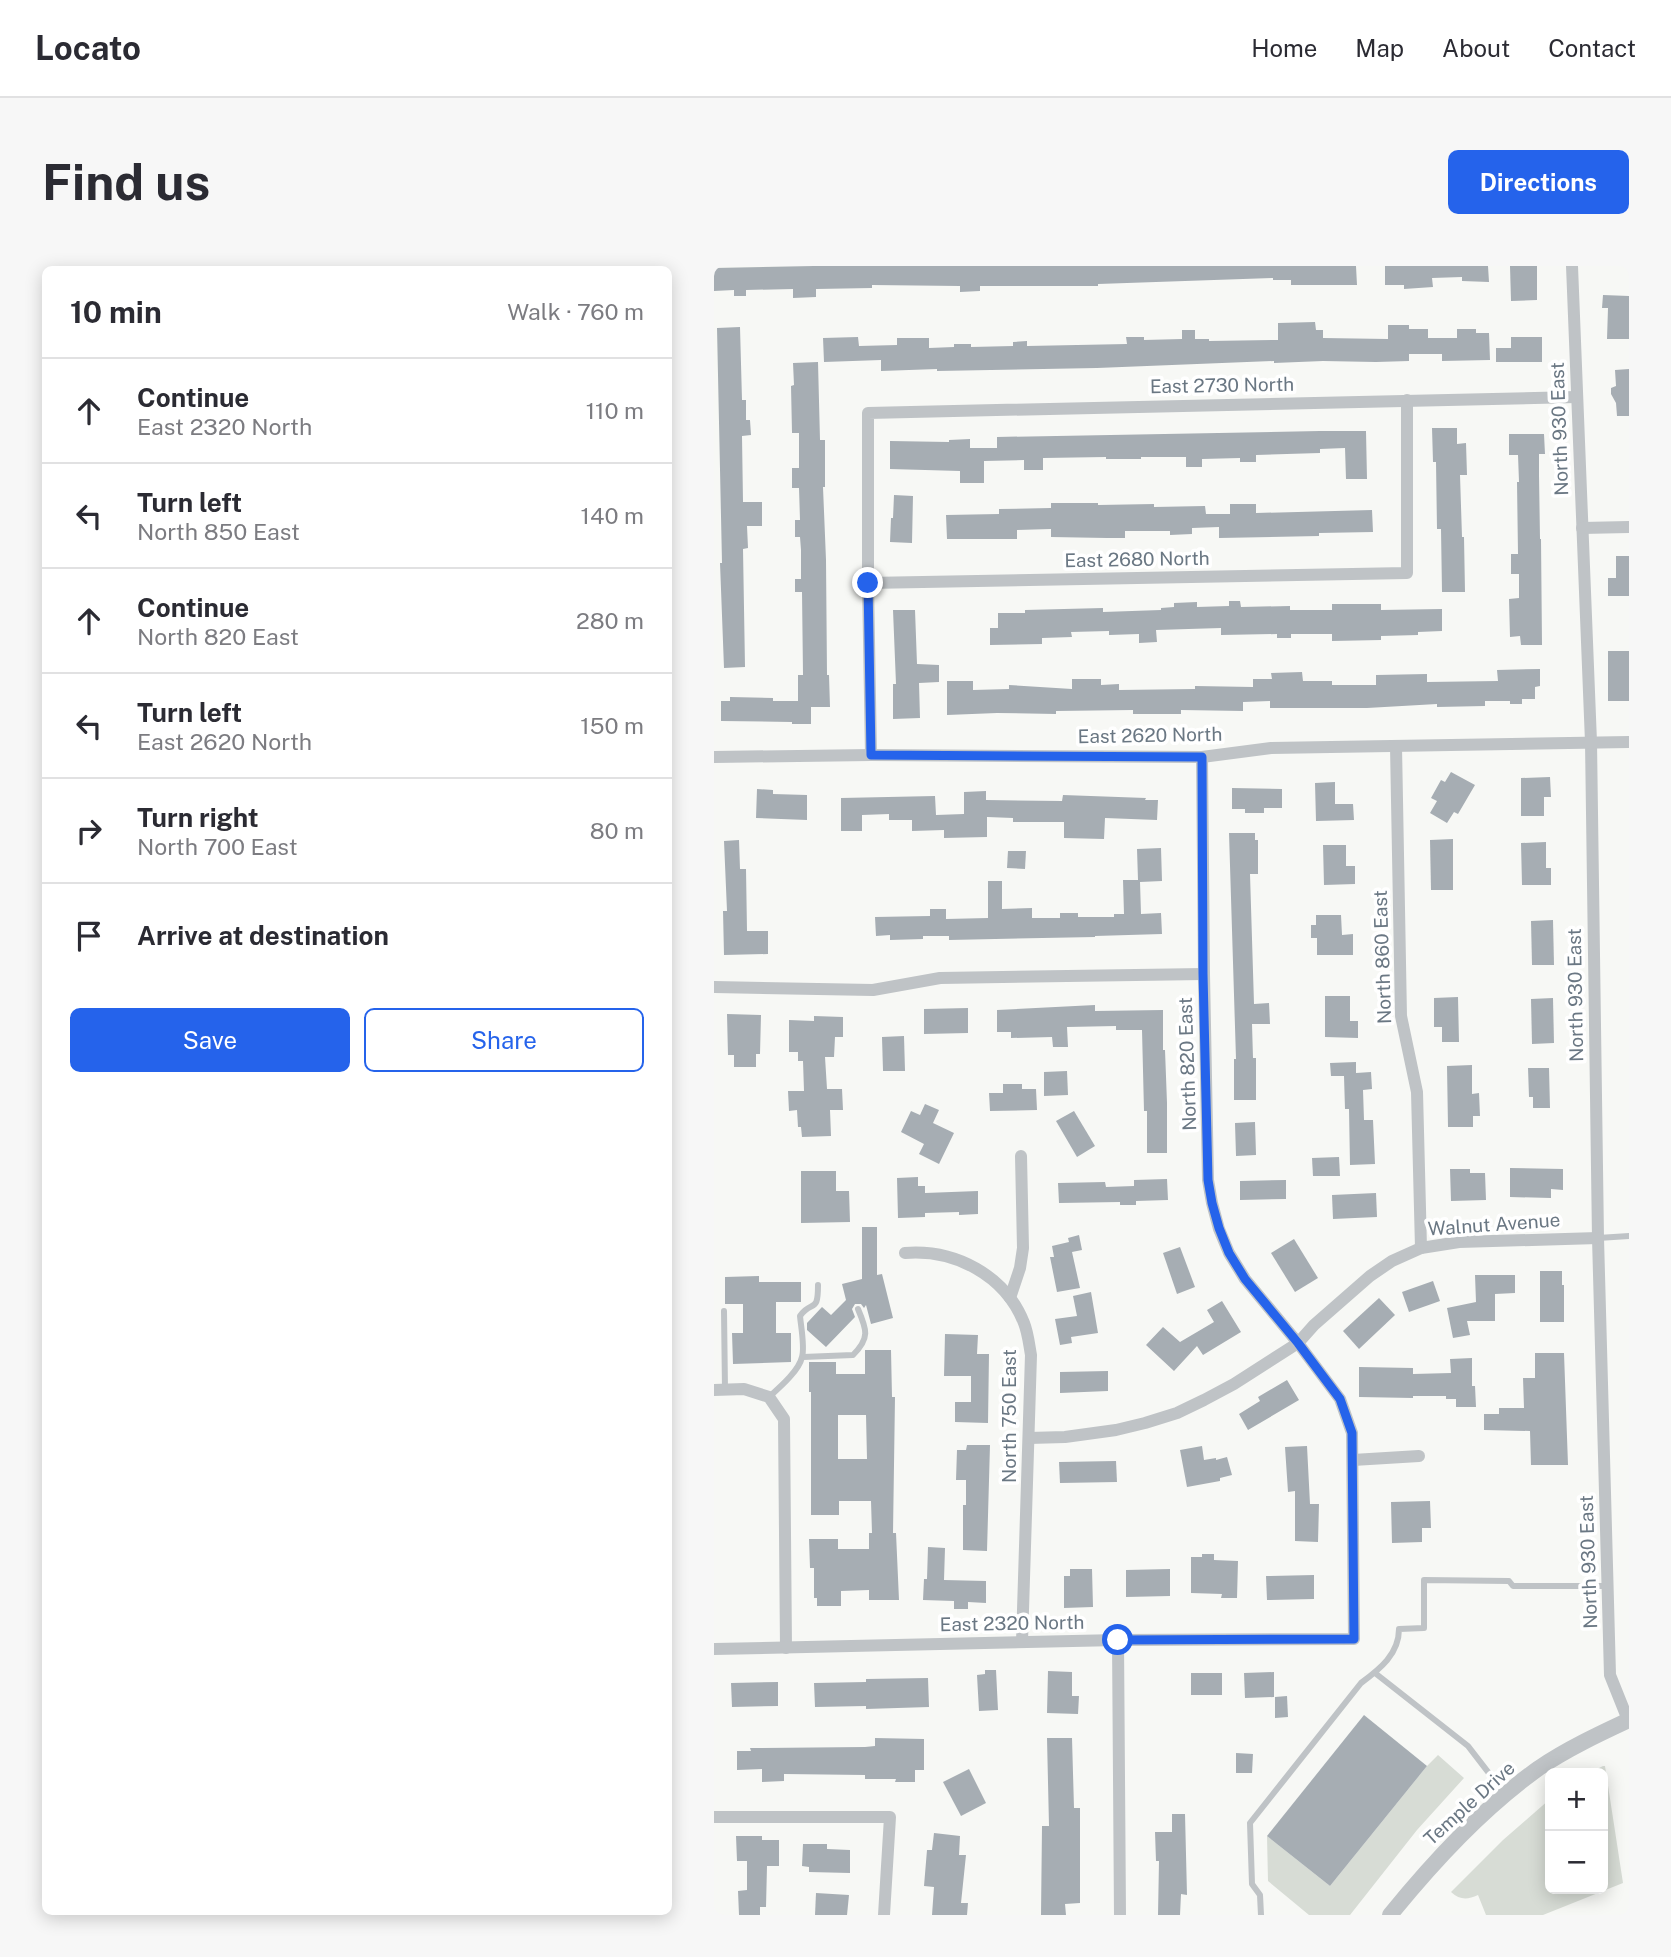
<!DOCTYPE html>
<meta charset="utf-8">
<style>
:root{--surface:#fff;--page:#f7f7f7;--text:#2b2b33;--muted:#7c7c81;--line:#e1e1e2;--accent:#2563eb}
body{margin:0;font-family:"Public Sans",sans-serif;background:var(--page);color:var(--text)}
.controls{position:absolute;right:21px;bottom:21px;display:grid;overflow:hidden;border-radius:10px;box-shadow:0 4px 18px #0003}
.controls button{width:63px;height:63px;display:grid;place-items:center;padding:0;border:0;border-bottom:2px solid var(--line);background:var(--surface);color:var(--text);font:35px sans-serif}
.stop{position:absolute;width:21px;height:21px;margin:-16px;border:5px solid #2563eb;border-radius:50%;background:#fff}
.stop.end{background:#2563eb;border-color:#fff;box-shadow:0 2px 7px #0008}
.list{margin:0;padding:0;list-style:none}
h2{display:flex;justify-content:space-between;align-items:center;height:91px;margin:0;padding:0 28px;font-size:30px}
h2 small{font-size:23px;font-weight:400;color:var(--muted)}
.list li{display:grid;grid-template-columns:46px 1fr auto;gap:21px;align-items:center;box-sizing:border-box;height:105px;padding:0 28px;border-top:2px solid var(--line)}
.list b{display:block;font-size:26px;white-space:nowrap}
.list p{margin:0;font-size:23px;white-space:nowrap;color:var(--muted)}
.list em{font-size:23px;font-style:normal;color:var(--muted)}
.actions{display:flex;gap:14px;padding:21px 28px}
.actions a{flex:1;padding:16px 0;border:2px solid var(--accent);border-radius:10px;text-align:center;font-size:24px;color:var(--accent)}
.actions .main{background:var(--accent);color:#fff}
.icon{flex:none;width:38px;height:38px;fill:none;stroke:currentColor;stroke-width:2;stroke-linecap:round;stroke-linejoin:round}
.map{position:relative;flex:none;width:915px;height:1649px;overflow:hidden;border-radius:10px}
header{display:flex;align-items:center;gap:42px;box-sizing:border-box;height:98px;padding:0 35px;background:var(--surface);border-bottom:2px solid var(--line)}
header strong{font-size:33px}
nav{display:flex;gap:38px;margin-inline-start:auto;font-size:24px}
.intro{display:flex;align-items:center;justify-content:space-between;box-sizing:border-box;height:168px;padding:0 42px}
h1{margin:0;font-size:49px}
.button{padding:18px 32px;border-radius:10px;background:var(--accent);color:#fff;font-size:24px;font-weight:700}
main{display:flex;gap:42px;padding:0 42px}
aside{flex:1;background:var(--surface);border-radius:10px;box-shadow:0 4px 18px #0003}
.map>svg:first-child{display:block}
</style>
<header>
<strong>Locato</strong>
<nav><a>Home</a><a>Map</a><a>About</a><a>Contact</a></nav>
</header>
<div class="intro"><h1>Find us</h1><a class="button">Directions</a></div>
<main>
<aside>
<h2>10 min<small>Walk · 760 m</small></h2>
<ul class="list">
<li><svg class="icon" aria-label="ahead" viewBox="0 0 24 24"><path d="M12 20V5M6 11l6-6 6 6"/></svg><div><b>Continue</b><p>East 2320 North</p></div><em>110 m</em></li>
<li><svg class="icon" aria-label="left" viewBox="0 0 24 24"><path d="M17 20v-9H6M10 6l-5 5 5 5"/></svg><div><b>Turn left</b><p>North 850 East</p></div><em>140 m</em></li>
<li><svg class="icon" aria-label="ahead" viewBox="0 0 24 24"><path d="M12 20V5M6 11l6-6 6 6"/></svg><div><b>Continue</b><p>North 820 East</p></div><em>280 m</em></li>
<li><svg class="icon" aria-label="left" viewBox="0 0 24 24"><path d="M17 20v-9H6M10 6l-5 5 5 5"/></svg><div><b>Turn left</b><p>East 2620 North</p></div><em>150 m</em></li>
<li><svg class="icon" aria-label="right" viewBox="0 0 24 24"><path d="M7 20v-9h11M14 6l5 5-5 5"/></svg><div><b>Turn right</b><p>North 700 East</p></div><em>80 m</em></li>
<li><svg class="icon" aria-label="arrive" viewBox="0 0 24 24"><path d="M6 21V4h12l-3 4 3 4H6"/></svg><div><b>Arrive at destination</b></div></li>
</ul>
<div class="actions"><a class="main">Save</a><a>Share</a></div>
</aside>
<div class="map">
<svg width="915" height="1649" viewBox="0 0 915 1649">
<rect width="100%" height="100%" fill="#f7f8f5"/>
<!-- green -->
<g fill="#d7dcd5">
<polygon points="724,1489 750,1512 703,1564 636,1649 595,1649 554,1615 553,1570 616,1620 713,1500"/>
<path d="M 889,1500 L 891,1500 L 909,1617 L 829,1649 L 772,1649 L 764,1629 C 753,1634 746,1634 737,1626 L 789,1574 L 836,1533 L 836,1623 L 889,1623 L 889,1507 L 875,1507 Z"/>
</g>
<!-- building -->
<g fill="#a6adb3" fill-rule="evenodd">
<polygon points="100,0 642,0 643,19 577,19 577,14 559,14 559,12 384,18 384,20 266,20 266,25 246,26 246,20 158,19 158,22 102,23 102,31 79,32 79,23 32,24 32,30 20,30 20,24 0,25 0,2"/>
<polygon points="671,0 774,0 775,16 748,15 748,11 718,12 719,21 690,23 690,19 671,19"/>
<polygon points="796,0 823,0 823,34 797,35"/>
<polygon points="889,29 915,30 915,73 893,73 894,42 888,42"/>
<polygon points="601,56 602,64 609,64 609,72 674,73 674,59 695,59 695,63 714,63 714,72 743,72 743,63 762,63 762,67 775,67 776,94 728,95 728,88 695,88 695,95 662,96 609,95 560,97 560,95 383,102 223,105 223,103 167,105 167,94 110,96 109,72 144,71 145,80 183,79 183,72 215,72 215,82 240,81 240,78 257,78 257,81 299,80 299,76 313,75 313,80 413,78 412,71 430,71 430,74 468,73 468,64 481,64 481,73 495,73 495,75 564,74 564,57"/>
<polygon points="26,61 28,134 32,134 32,154 36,154 37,169 28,170 29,236 48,236 48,260 33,260 34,282 29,283 31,401 10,402 6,297 8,297 3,62"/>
<polygon points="797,71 828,71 828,96 782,96 782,82 797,82"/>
<polygon points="104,96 106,174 111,174 111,221 109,221 112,294 113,409 115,409 116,441 97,441 97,458 78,458 78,456 7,455 7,435 16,435 16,431 59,432 59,435 84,435 84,409 89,409 88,326 81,326 81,313 87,313 87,284 86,271 81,271 81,254 86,254 85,222 78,222 78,202 85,202 85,167 78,167 77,120 80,119 79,97"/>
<polygon points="915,103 915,150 903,150 902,137 897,128 897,122 902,120 901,104"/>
<polygon points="718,162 743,162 743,178 752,177 753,209 746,209 748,271 750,271 751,326 728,326 727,263 723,263 722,196 719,196"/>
<polygon points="606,165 652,165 653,213 632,213 631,182 606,183 606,187 542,189 542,196 526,196 526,192 488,193 488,201 472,201 472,191 427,191 427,193 392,193 392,191 329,192 329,204 310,204 310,194 270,195 270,217 246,217 246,205 176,203 176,175 235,176 235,174 256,173 256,182 283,182 283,171"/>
<polygon points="795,168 830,168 831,188 825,188 825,209 826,273 827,273 828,379 807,379 806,370 796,371 795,333 805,332 805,308 797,308 797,288 804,288 803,216 805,216 804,189 795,189"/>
<polygon points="180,229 199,230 198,277 176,276 177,252 179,252"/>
<polygon points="337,237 384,237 384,239 440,238 440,241 491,240 492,248 516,248 516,238 542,238 542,247 658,244 659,266 605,267 605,270 505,272 505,261 478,262 478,268 456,269 456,265 411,265 411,272 393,272 337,271 337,263 303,264 303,273 233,273 232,249 285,248 285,243 337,242"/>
<polygon points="902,290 915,290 915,330 894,330 894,312 902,312"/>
<polygon points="515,335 526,335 527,341 576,340 576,344 618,344 618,338 667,338 667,344 728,343 728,365 704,366 704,369 667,370 667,374 618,375 618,368 577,368 577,372 563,372 563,368 507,369 507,362 442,364 443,376 425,377 425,368 395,369 395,365 357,366 358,371 328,372 328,378 276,379 276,362 284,362 284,347 311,347 311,344 389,342 389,346 447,344 447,342 460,341 460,337 483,336 483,341 515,340"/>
<polygon points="179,344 201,344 203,398 225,399 225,416 205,417 206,452 179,453 179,418 182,418"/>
<rect x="894" y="385" width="21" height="50"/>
<polygon points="826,403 826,420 821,421 821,433 808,433 808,438 796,438 796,435 771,435 771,440 723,441 723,438 653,442 556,442 556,435 529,436 529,445 467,444 467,448 419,448 419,444 342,445 342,448 283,447 233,449 233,415 259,415 259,424 295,423 295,419 358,423 358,413 387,413 387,419 405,418 405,424 481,423 481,420 539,421 539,413 558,413 557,407 588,406 589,415 618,415 618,419 662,419 662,409 713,408 713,416 784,415 783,404"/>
<polygon points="737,506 761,519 744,548 740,546 733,557 716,547 723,535 717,532 727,514 731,516"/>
<polygon points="836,511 837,531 830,531 830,550 807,550 807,512"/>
<polygon points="621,516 621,538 639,538 640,554 602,555 601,517"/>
<polygon points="518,522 568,523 568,542 550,542 550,547 531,547 531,543 518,543"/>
<polygon points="43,523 59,524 59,528 93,529 93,554 42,552"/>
<polygon points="272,525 272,534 348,535 349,529 432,532 431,534 444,534 443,554 391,552 390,573 350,572 350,556 299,556 299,552 273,551 273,571 230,572 230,564 198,565 198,554 175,554 175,548 148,549 148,565 127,565 127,532 221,530 222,549 250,548 250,526"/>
<polygon points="515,567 541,567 541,574 544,574 544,608 536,608 540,738 555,737 556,758 538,758 539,792 542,792 542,834 520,834 520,793 522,793"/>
<polygon points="739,573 739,624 717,624 716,574"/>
<polygon points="25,574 26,603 32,603 33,665 54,665 54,688 10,689 9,645 13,645 10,575"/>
<polygon points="832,576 832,602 837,602 837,619 808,619 807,577"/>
<polygon points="609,579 632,579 632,600 641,600 641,618 610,619"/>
<polygon points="447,582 448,615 426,616 427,648 447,647 448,668 381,670 381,671 235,674 235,670 209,670 209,673 176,674 176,669 162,670 161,651 216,650 216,643 232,643 232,653 274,652 274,615 288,615 288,643 318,642 318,652 346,652 346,647 364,647 364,651 400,651 400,648 410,648 409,614 424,614 423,583"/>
<polygon points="294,585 312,585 311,603 293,602"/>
<polygon points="602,649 627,649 628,669 639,668 639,689 603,689 603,672 597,672 597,659 602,659"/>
<polygon points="839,654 840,699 818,699 817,655"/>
<polygon points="611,730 636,730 636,755 644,755 644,772 611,771"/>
<polygon points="744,731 745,776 728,776 728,761 720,761 720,732"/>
<polygon points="839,732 840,777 818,778 817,733"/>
<polygon points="381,739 381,745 449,744 449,784 451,784 453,837 453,887 433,887 433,845 430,845 428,764 402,764 402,760 353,761 354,781 339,781 338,771 297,772 297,766 283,766 283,744"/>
<polygon points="254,742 254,767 210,768 210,743"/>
<polygon points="13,748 47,749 46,788 42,788 42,801 20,801 20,789 14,789"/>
<polygon points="100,750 129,751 129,771 121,771 120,791 111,791 113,823 128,823 129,844 116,844 117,870 88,871 87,861 84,861 83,844 75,845 74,825 90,825 89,795 84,795 84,786 75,786 75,754 100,755"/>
<polygon points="190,770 191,805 169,805 168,771"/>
<polygon points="642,796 642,807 657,806 658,823 649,824 650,854 659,854 661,898 636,899 635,843 631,843 630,810 617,810 616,797"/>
<polygon points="758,799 758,828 765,827 766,850 759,850 759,861 734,861 733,800"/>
<polygon points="814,802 835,802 836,842 819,842 819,831 815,831"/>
<polygon points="353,805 354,829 330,830 330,806"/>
<polygon points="289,818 308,818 308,823 322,823 323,844 276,845 275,827 289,827"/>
<polygon points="211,838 225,844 219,857 240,867 225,898 205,888 210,878 187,866 197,845 206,849"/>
<polygon points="360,845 381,880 363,891 342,855"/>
<polygon points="541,856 542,889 522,890 521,857"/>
<polygon points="625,891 626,910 599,910 598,892"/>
<polygon points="796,902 849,903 849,924 837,923 837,932 796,931"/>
<polygon points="736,903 756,903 756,907 771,907 772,934 737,935"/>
<polygon points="87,905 122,905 122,925 135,925 136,956 87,957"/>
<polygon points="204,911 204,920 211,920 211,927 264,925 264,948 245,949 245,946 211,947 211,951 184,952 183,912"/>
<polygon points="453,913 454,934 422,935 422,939 406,939 406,936 345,937 344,917 391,916 392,921 420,920 420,914"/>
<polygon points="572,914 572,933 526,934 526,915"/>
<polygon points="662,927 663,951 619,953 618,929"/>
<polygon points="148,961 163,961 163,1009 168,1008 179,1052 157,1058 152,1039 150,1042 147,1038 141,1038 138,1043 141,1051 112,1081 93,1064 93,1057 108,1041 117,1049 132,1034 128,1018 148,1013"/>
<polygon points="365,969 368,984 358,986 366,1022 343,1026 336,991 340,991 338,980 355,976 354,972"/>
<polygon points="580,973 604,1012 581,1026 557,987"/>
<polygon points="466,981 481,1021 463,1028 449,987"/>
<polygon points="826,1005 848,1005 848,1019 850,1019 850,1056 826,1056"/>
<polygon points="761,1009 801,1009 801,1027 781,1028 781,1055 753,1055 756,1069 739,1072 733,1042 762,1036"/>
<polygon points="45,1010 45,1016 87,1016 87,1036 62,1036 62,1067 77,1067 77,1096 19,1098 18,1067 29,1067 29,1038 11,1038 11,1011"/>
<polygon points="719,1015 726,1035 695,1046 688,1026"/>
<polygon points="377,1026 384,1067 357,1071 358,1077 346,1079 341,1053 363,1050 359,1030"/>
<polygon points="665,1032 681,1049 645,1083 629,1065"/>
<polygon points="508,1035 527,1066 489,1089 483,1080 460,1105 432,1079 449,1061 466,1076 500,1056 493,1044"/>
<polygon points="231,1068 264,1069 263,1088 275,1088 274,1157 241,1156 241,1136 257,1136 257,1110 230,1110"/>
<path d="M 151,1084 L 177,1084 L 178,1131 L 181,1131 L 179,1267 L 182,1267 L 185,1334 L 155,1334 L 155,1324 L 127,1325 L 127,1340 L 103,1340 L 103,1332 L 100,1332 L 100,1302 L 96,1302 L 95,1273 L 124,1273 L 124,1283 L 155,1283 L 155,1267 L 158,1267 L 157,1235 L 125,1235 L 125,1249 L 97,1249 L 97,1126 L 95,1126 L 95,1096 L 122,1096 L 122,1108 L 151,1108 ZM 124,1149 L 152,1149 L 153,1193 L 124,1193 Z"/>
<polygon points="821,1087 850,1087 854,1199 817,1199 816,1165 770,1164 770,1148 785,1148 785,1142 810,1142 809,1112 821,1112"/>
<polygon points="758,1092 758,1120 761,1120 762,1141 742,1141 742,1133 732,1133 732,1130 699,1130 699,1132 645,1131 645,1101 699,1102 699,1108 737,1107 736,1093"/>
<polygon points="394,1105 394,1125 346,1127 346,1106"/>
<polygon points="573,1114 585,1134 534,1164 525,1148 546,1135 544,1131"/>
<polygon points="253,1179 276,1179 273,1285 249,1284 249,1239 252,1239 252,1214 242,1214 243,1184 252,1184"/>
<polygon points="488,1180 490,1194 502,1192 502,1194 513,1191 518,1209 506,1212 506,1215 473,1221 466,1184"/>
<polygon points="593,1180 596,1238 605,1238 604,1276 581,1275 581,1225 574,1226 571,1181"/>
<polygon points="402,1195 403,1216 346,1217 345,1196"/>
<polygon points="716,1235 717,1262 708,1262 708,1276 678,1277 677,1236"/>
<polygon points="214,1281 231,1282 230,1314 272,1315 272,1337 254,1336 254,1343 240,1343 240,1335 209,1334 210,1313 213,1313"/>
<polygon points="488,1288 500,1288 500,1294 524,1295 523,1332 507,1332 508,1328 477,1327 477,1291 488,1291"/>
<polygon points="356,1303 378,1303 379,1341 350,1342 350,1310 356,1310"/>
<polygon points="456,1303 456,1330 412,1331 412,1304"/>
<polygon points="600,1309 600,1333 553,1334 552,1310"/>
<polygon points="271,1404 282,1404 284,1444 265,1445 263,1409 271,1408"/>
<polygon points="334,1405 358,1406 358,1430 365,1430 364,1448 333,1447"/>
<polygon points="560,1406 560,1431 531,1432 530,1407"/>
<rect x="477" y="1407" width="31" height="22"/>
<polygon points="214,1412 215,1441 152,1443 152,1440 101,1441 100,1417 152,1416 152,1413"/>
<polygon points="64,1416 64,1440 18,1441 17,1417"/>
<polygon points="573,1430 574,1451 561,1452 561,1431"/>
<polygon points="650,1449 713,1500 616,1620 553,1570"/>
<polygon points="161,1472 210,1473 210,1504 201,1504 201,1516 181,1516 182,1513 151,1513 151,1509 70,1508 70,1515 48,1516 48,1503 23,1504 23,1485 37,1485 36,1482 151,1481 161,1480"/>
<polygon points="333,1472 358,1472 360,1542 366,1542 366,1637 351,1638 352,1649 327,1649 328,1560 335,1560"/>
<polygon points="522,1487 539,1488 538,1507 522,1507"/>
<polygon points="255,1503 272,1537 247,1550 229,1516"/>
<polygon points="458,1548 471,1548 473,1629 467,1628 466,1649 444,1649 445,1595 442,1595 441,1566 458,1566"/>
<polygon points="220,1567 246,1570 245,1589 252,1589 247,1637 254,1637 253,1649 218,1649 220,1621 210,1620 213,1584 218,1584"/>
<polygon points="22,1570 48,1570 48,1574 65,1574 65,1600 53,1600 52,1641 46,1641 46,1649 25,1649 24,1625 33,1624 33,1595 23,1595"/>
<polygon points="89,1578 113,1578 113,1583 136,1584 136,1607 95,1606 95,1601 88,1600"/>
<polygon points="102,1627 135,1629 133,1649 101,1649"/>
</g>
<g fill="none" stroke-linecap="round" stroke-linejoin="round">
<!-- service -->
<g stroke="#bfc3c6" stroke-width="6">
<polyline points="884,972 915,970"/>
<polyline points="10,1045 11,1124"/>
<path d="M 89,1091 L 139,1089 C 156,1072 153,1064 144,1043"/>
<path d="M 55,1131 C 65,1122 85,1105 88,1091 C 91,1081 87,1061 86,1050 C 98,1033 104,1049 104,1019"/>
<polyline points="661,1407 754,1480 791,1528"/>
<path d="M 547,1649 L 546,1629 L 538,1618 L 536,1557 L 647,1417 C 666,1403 685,1388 685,1363 L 710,1362 L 710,1314 L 795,1315 L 799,1320 L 894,1320"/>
</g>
<!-- minor -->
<g stroke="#bfc3c6" stroke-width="12">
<polyline points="858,0 877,476 884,972 896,1409 914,1454"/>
<polyline points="868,262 915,261"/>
<polyline points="154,317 693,307 693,134"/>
<polyline points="682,480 687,750 703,826 707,982"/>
<polyline points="157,489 154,317 154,147 863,131"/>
<polyline points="0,491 157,489 488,491 557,482 915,476"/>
<polyline points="0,721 159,724 226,712 490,708"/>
<path d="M 191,987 C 241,983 291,1009 310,1057 C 314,1067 315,1078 317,1089 L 308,1376"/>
<polyline points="296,1032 306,1002 309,982 307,890"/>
<polyline points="0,1124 30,1123 55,1131 70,1153 72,1382"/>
<polyline points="315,1172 351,1171 402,1164 431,1157 463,1147 490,1134 520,1118 584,1077 600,1059 656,1010 678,995 707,982 745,976 884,972"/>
<polyline points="639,1194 705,1190"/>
<polyline points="404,1374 406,1649"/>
<polyline points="0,1383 404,1374 640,1373 638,1167 626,1133 584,1077 531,1013 515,987 505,963 498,937 494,914 490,708 488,491"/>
<polyline points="0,1551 176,1551 170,1649"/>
</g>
<!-- tertiary -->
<path stroke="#bfc3c6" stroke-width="16" d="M 676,1649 C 720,1595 768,1543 825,1502 C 853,1483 885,1468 915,1454"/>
</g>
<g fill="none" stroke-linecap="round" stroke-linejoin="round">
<!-- route -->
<polyline stroke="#2563eb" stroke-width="9" points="154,317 157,489 488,491 489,708 494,914 498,937 505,962 515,987 531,1013 584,1077 626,1133 638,1167 640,1373 404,1374"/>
</g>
<g text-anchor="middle" stroke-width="7" stroke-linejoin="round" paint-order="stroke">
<!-- street labels -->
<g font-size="19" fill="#6a7783" stroke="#fff">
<text transform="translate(508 119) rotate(-1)" y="7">East 2730 North</text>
<text transform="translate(845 163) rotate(-92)" y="7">North 930 East</text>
<text transform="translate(423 293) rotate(-1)" y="7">East 2680 North</text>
<text transform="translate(436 469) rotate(-1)" y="7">East 2620 North</text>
<text transform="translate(668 691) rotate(-92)" y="7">North 860 East</text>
<text transform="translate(861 729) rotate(-91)" y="7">North 930 East</text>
<text transform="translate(473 798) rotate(-92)" y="7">North 820 East</text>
<text transform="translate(780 958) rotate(-4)" y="7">Walnut Avenue</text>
<text transform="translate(295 1150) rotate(-90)" y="7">North 750 East</text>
<text transform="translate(874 1296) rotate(-92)" y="7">North 930 East</text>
<text transform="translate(298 1357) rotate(-1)" y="7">East 2320 North</text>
<text transform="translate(755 1537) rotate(-42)" y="7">Temple Drive</text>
</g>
</g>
</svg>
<div class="controls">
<button>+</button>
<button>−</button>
</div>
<div class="stop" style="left:404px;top:1374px"></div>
<div class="stop end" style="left:154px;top:317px"></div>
</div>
</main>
